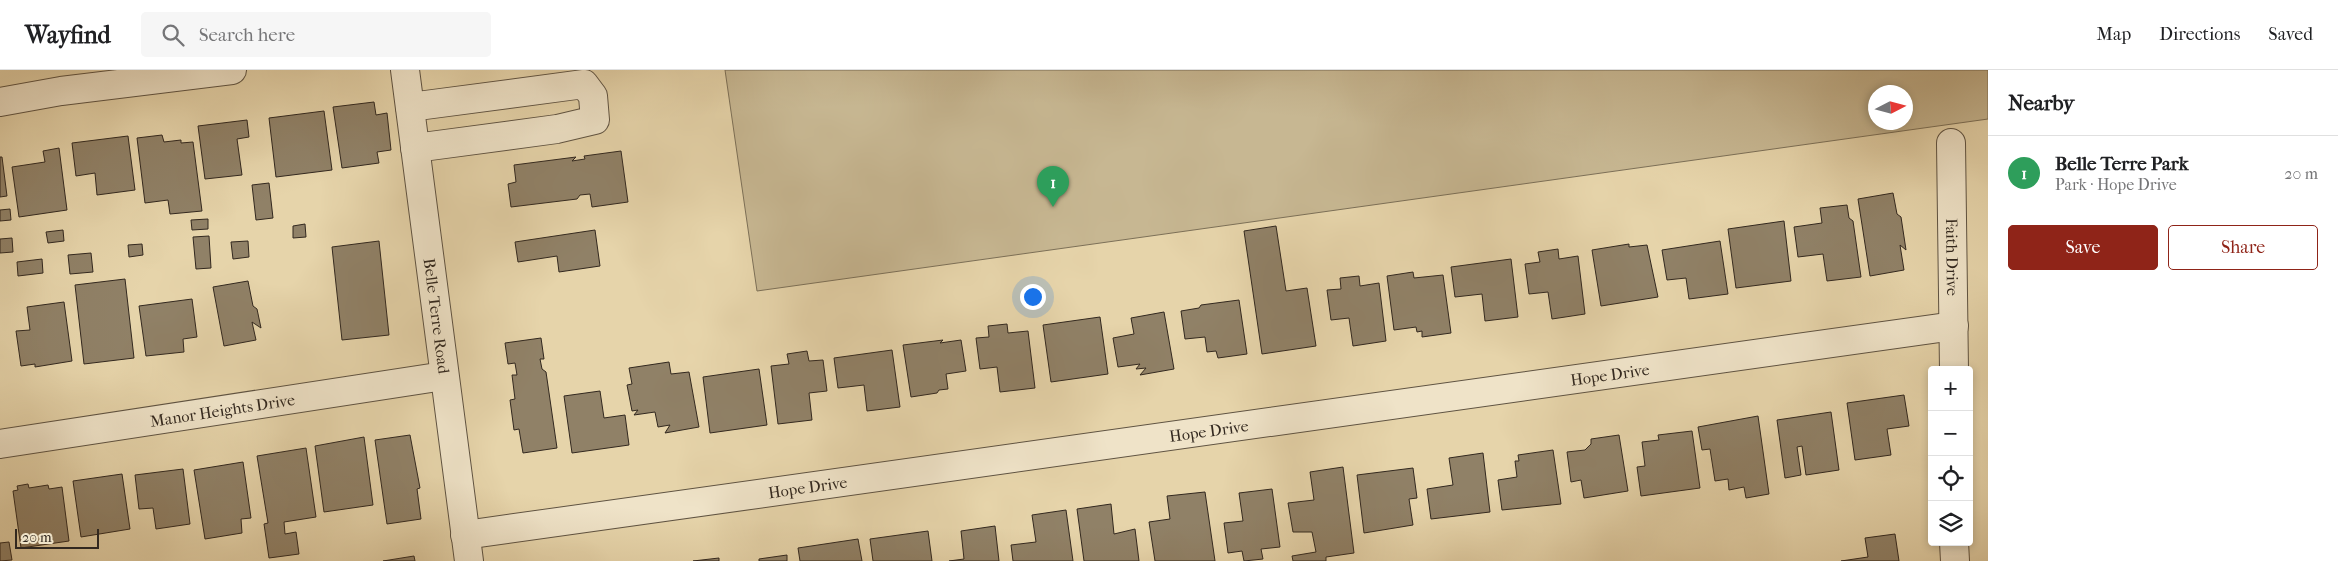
<!DOCTYPE html>
<meta charset="utf-8">
<style>
:root{--surface:#fff;--page:#f6f6f6;--text:#202124;--muted:#757577;--line:#e0e0e0;--accent:#8f2418}
body{margin:0;font-family:"IM FELL French Canon",serif;background:var(--page);color:var(--text)}
.controls{position:absolute;right:15px;bottom:15px;display:grid;overflow:hidden;border-radius:5px;box-shadow:0 2px 8px #0003}
.controls button{width:45px;height:45px;display:grid;place-items:center;padding:0;border:0;border-bottom:1px solid var(--line);background:var(--surface);color:var(--text);font:25px sans-serif}
.compass{position:absolute;left:1868px;top:15px;width:45px;height:45px;border-radius:50%;background:var(--surface);box-shadow:0 2px 8px #0003;rotate:84deg}
.scale{position:absolute;left:15px;bottom:12px;width:84px;box-sizing:border-box;padding-left:5px;border:2px solid #32281f;border-top:0;font-size:14px;line-height:18px;white-space:nowrap;color:#32281f;-webkit-text-stroke:4px #efe3c8;paint-order:stroke}
.you{position:absolute;left:1032px;top:226px;width:18px;height:18px;margin:-12px;border:4px solid #fff;border-radius:50%;background:#1a73e8;box-shadow:0 0 0 8px #1a73e833}
.badge{display:grid;place-items:center;width:32px;height:32px;border-radius:50%;background:var(--accent);color:#fff;font-size:16px;font-weight:700}
.pin{position:absolute;translate:-50% -41px;filter:drop-shadow(0 1px 2px #0008)}
.pin::after{content:'';position:absolute;top:26px;width:18px;height:15px;background:inherit;clip-path:polygon(0 0,100% 0,50% 100%)}
.list{margin:0;padding:0;list-style:none}
h2{display:flex;justify-content:space-between;align-items:center;height:65px;margin:0;padding:0 20px;font-size:21px}
h2 small{font-size:16px;font-weight:400;color:var(--muted)}
.list li{display:grid;grid-template-columns:32px 1fr auto;gap:15px;align-items:center;box-sizing:border-box;height:75px;padding:0 20px;border-top:1px solid var(--line)}
.list b{display:block;font-size:19px;white-space:nowrap}
.list p{margin:0;font-size:16px;white-space:nowrap;color:var(--muted)}
.list em{font-size:16px;font-style:normal;color:var(--muted)}
.actions{display:flex;gap:10px;padding:15px 20px}
.actions a{flex:1;padding:11px 0;border:1px solid var(--accent);border-radius:5px;text-align:center;font-size:18px;color:var(--accent)}
.actions .main{background:var(--accent);color:#fff}
.icon{flex:none;width:28px;height:28px;fill:none;stroke:currentColor;stroke-width:2;stroke-linecap:round;stroke-linejoin:round}
.map{position:relative;flex:none;width:1988px;height:491px;overflow:hidden}
header{display:flex;align-items:center;gap:30px;box-sizing:border-box;height:70px;padding:0 25px;background:var(--surface);border-bottom:1px solid var(--line)}
header strong{font-size:24px}
nav{display:flex;gap:28px;margin-inline-start:auto;font-size:18px}
.search{width:350px;height:45px;background:var(--page);display:flex;align-items:center;gap:12px;box-sizing:border-box;padding:0 18px;border-radius:5px;color:var(--muted);font-size:19px}
main{display:flex}
aside{flex:1;background:var(--surface)}
.map>svg:first-child{display:block}
</style>
<header>
<strong>Wayfind</strong>
<div class="search"><svg class="icon" aria-label="search" viewBox="0 0 24 24"><circle cx="10" cy="10" r="6"/><path d="M15 15l6 6"/></svg>Search here</div>
<nav><a>Map</a><a>Directions</a><a>Saved</a></nav>
</header>
<main>
<div class="map">
<svg width="1988" height="491" viewBox="0 0 1988 491">
<rect width="100%" height="100%" fill="#e6d4aa"/>
<filter id="stains"><feTurbulence type="fractalNoise" baseFrequency=".004" numOctaves="4"/><feColorMatrix values="0 0 0 0 .2 0 0 0 0 .09 0 0 0 0 .02 0 0 0 .5 -.17"/></filter>
<radialGradient id="worn" r=".72"><stop offset=".6" stop-color="#630" stop-opacity="0"/><stop offset="1" stop-color="#630" stop-opacity=".3"/></radialGradient>
<!-- green -->
<path fill="#c7b792" stroke="#7c7058" fill-rule="evenodd" d="M 725,0 L 1988,0 L 1988,49 L 757,221 ZM 1876,22 L 1906,22 L 1906,52 L 1876,52 Z"/>
<!-- building -->
<g fill="#908167" stroke="#32281f">
<polygon points="374,32 376,45 387,43 391,80 377,82 379,93 342,98 333,37"/>
<polygon points="324,41 332,100 276,107 269,48"/>
<polygon points="247,50 249,67 237,69 242,105 205,109 198,56"/>
<polygon points="162,65 164,72 181,70 181,73 193,72 202,141 170,144 168,130 145,133 137,68"/>
<polygon points="128,66 135,120 97,125 95,103 76,106 72,73"/>
<polygon points="59,78 67,140 19,147 12,97 45,92 43,81"/>
<polygon points="621,81 628,132 592,137 590,124 580,125 577,129 511,137 508,114 516,112 514,95 576,87 572,91 585,89 584,86"/>
<polygon points="0,87 2,87 7,126 0,127"/>
<polygon points="269,113 273,148 256,150 252,115"/>
<polygon points="1893,123 1897,144 1901,147 1906,180 1900,175 1904,200 1870,206 1858,129"/>
<polygon points="1847,135 1849,148 1853,151 1861,207 1827,211 1823,184 1798,187 1794,157 1822,153 1820,138"/>
<polygon points="10,139 11,150 0,151 0,140"/>
<polygon points="208,149 208,159 192,160 191,150"/>
<polygon points="1784,151 1791,211 1736,218 1728,159"/>
<polygon points="305,154 306,167 293,168 293,156"/>
<polygon points="1276,156 1286,221 1307,218 1316,276 1262,284 1244,161"/>
<polygon points="63,160 64,171 48,173 46,162"/>
<polygon points="595,160 600,196 559,202 557,186 518,192 515,172"/>
<polygon points="209,166 211,198 196,199 193,167"/>
<polygon points="12,168 13,182 0,183 0,169"/>
<polygon points="248,171 249,187 233,189 231,172"/>
<polygon points="379,171 389,265 342,270 332,177"/>
<polygon points="1720,171 1728,224 1689,229 1686,208 1667,210 1662,180"/>
<polygon points="142,174 143,185 129,187 128,175"/>
<polygon points="1629,174 1629,177 1647,175 1658,227 1601,236 1592,180"/>
<polygon points="1558,179 1559,189 1578,186 1585,244 1552,249 1548,222 1529,224 1525,194 1540,192 1538,182"/>
<polygon points="91,183 93,202 70,204 68,185"/>
<polygon points="42,189 43,203 18,206 17,192"/>
<polygon points="1511,189 1518,247 1485,251 1482,224 1455,227 1451,197"/>
<polygon points="1413,202 1414,208 1443,205 1451,263 1422,267 1422,261 1417,262 1416,257 1394,260 1387,206"/>
<polygon points="1359,206 1360,216 1379,213 1386,271 1353,276 1349,248 1331,250 1327,220 1341,219 1340,208"/>
<polygon points="125,209 134,288 84,294 75,215"/>
<polygon points="248,211 253,236 257,239 261,258 252,252 256,270 224,276 213,217"/>
<polygon points="192,229 197,267 183,269 184,282 146,286 139,236"/>
<polygon points="1239,230 1247,284 1218,288 1216,281 1207,282 1205,267 1185,269 1181,241 1199,238 1201,235"/>
<polygon points="64,232 72,291 35,297 35,294 21,296 16,261 30,260 27,237"/>
<polygon points="1164,242 1174,299 1140,305 1146,298 1136,299 1140,294 1118,297 1113,268 1134,264 1131,248"/>
<polygon points="1100,247 1108,304 1051,312 1043,255"/>
<polygon points="1007,254 1008,263 1028,261 1035,318 1000,322 997,297 980,299 976,268 989,267 988,256"/>
<polygon points="541,268 544,289 540,289 542,299 546,302 557,378 523,383 519,359 514,360 510,330 515,329 512,305 517,305 515,293 508,294 505,273"/>
<polygon points="943,270 940,273 961,270 966,301 946,304 948,319 939,320 937,323 911,327 903,275"/>
<polygon points="892,280 900,337 867,341 864,315 838,318 834,288"/>
<polygon points="807,281 809,291 823,290 827,321 809,323 812,350 778,354 771,296 789,294 787,284"/>
<polygon points="669,292 671,304 689,302 699,357 665,363 670,355 658,357 655,342 634,345 638,340 632,341 627,315 632,314 629,298"/>
<polygon points="759,299 767,355 710,363 703,307"/>
<polygon points="600,321 604,348 625,345 629,375 572,383 564,326"/>
<polygon points="1904,325 1909,356 1887,359 1891,385 1855,390 1847,333"/>
<polygon points="1831,342 1839,400 1806,405 1802,376 1797,377 1801,405 1785,408 1777,350"/>
<polygon points="1758,346 1769,424 1746,428 1744,417 1729,420 1728,409 1715,411 1710,379 1702,380 1698,357"/>
<polygon points="1692,361 1700,418 1641,426 1637,397 1645,396 1642,372 1659,370 1658,365"/>
<polygon points="410,365 420,418 417,419 421,449 387,454 375,370"/>
<polygon points="1619,365 1628,421 1584,428 1581,410 1571,412 1567,382 1585,380 1591,374 1591,369"/>
<polygon points="364,367 373,435 324,442 315,376"/>
<polygon points="306,378 316,447 284,452 285,464 296,462 299,484 269,488 264,454 268,453 257,386"/>
<polygon points="1553,380 1561,434 1502,440 1498,410 1517,407 1515,391 1519,391 1518,385"/>
<polygon points="1483,383 1490,442 1431,449 1427,419 1453,415 1449,388"/>
<polygon points="243,392 251,448 241,449 242,463 205,469 194,400"/>
<polygon points="1343,397 1354,483 1326,487 1326,491 1293,491 1292,486 1316,482 1312,462 1293,462 1288,433 1314,430 1310,402"/>
<polygon points="1413,398 1417,428 1409,429 1413,455 1364,463 1357,405"/>
<polygon points="183,399 190,454 156,459 153,438 139,439 135,405"/>
<polygon points="122,404 130,459 81,467 73,411"/>
<polygon points="28,414 29,418 48,415 49,419 62,417 69,471 21,478 13,421 18,420 17,416"/>
<polygon points="1272,419 1280,477 1261,479 1263,489 1244,491 1242,481 1228,483 1224,453 1243,451 1239,423"/>
<polygon points="1205,422 1215,491 1155,491 1149,452 1170,449 1167,426"/>
<polygon points="1111,434 1114,464 1135,459 1139,491 1084,491 1077,439"/>
<polygon points="1066,440 1073,491 1013,491 1011,475 1036,472 1032,445"/>
<polygon points="995,456 999,491 949,491 964,489 961,461"/>
<polygon points="928,461 932,491 873,491 870,469"/>
<polygon points="1895,464 1899,491 1841,491 1868,487 1865,468"/>
<polygon points="858,469 862,491 800,491 798,478"/>
<polygon points="9,472 12,490 0,491 0,473"/>
<polygon points="787,485 787,491 759,491 759,489"/>
<polygon points="414,486 415,491 383,491"/>
<polygon points="719,488 719,491 693,491"/>
</g>
<g fill="none" stroke-linecap="round" stroke-linejoin="round">
<defs>
<g id="minor">
<path id="s1" d="M 405,0 L 469,491"/>
<polyline points="0,32 61,21 232,0"/>
<polyline points="410,37 584,14 593,26 595,50 557,59 415,78"/>
<path id="s2" d="M 1951,73 L 1954,300"/>
<path id="s3" d="M 0,374 L 444,306"/>
<path id="s4" d="M 465,465 L 1954,256"/>
<polyline points="1954,472 1955,491"/>
</g>
</defs>
<!-- minor casing -->
<use href="#minor" stroke="#5f5342" stroke-width="30"/>
<!-- minor -->
<use href="#minor" stroke="#efe3c8" stroke-width="28"/>
</g>
<g text-anchor="middle" stroke-width="4.5" stroke-linejoin="round" paint-order="stroke">
<!-- street labels -->
<g font-size="16" fill="#32281f" stroke="#efe3c8">
<text dy="6" stroke="none"><textPath href="#s2" startOffset="114">Faith Drive</textPath></text>
<text dy="6" stroke="none"><textPath href="#s1" startOffset="248">Belle Terre Road</textPath></text>
<text dy="6" stroke="none"><textPath href="#s4" startOffset="1156">Hope Drive</textPath></text>
<text dy="6" stroke="none"><textPath href="#s3" startOffset="225">Manor Heights Drive</textPath></text>
<text dy="6" stroke="none"><textPath href="#s4" startOffset="751">Hope Drive</textPath></text>
<text dy="6" stroke="none"><textPath href="#s4" startOffset="346">Hope Drive</textPath></text>
</g>
</g>
<rect width="100%" height="100%" filter="url(#stains)"/>
<rect width="100%" height="100%" fill="url(#worn)"/>
</svg>
<div class="controls">
<button>+</button>
<button>−</button>
<button><svg class="icon" aria-label="locate" viewBox="0 0 24 24"><circle cx="12" cy="12" r="6"/><path d="M12 2v4M12 18v4M2 12h4M18 12h4"/></svg></button>
<button><svg class="icon" aria-label="layers" viewBox="0 0 24 24"><path d="M12 4l9 5-9 5-9-5zM3 14l9 5 9-5"/></svg></button>
</div>
<svg class="compass" viewBox="-18 -18 36 36"><path d="M0-13l5 13h-10z" fill="#e53935"/><path d="M0 13l5-13h-10z" fill="#757577"/></svg>
<div class="scale">20 m</div>
<div class="you"></div>
<div class="pin badge" style="left:1053px;top:137px;background:#2e9e5b">1</div>
</div>
<aside>
<h2>Nearby<small></small></h2>
<ul class="list">
<li><span class="badge" style="background:#2e9e5b">1</span><div><b>Belle Terre Park</b><p>Park · Hope Drive</p></div><em>20 m</em></li>
</ul>
<div class="actions"><a class="main">Save</a><a>Share</a></div>
</aside>
</main>
